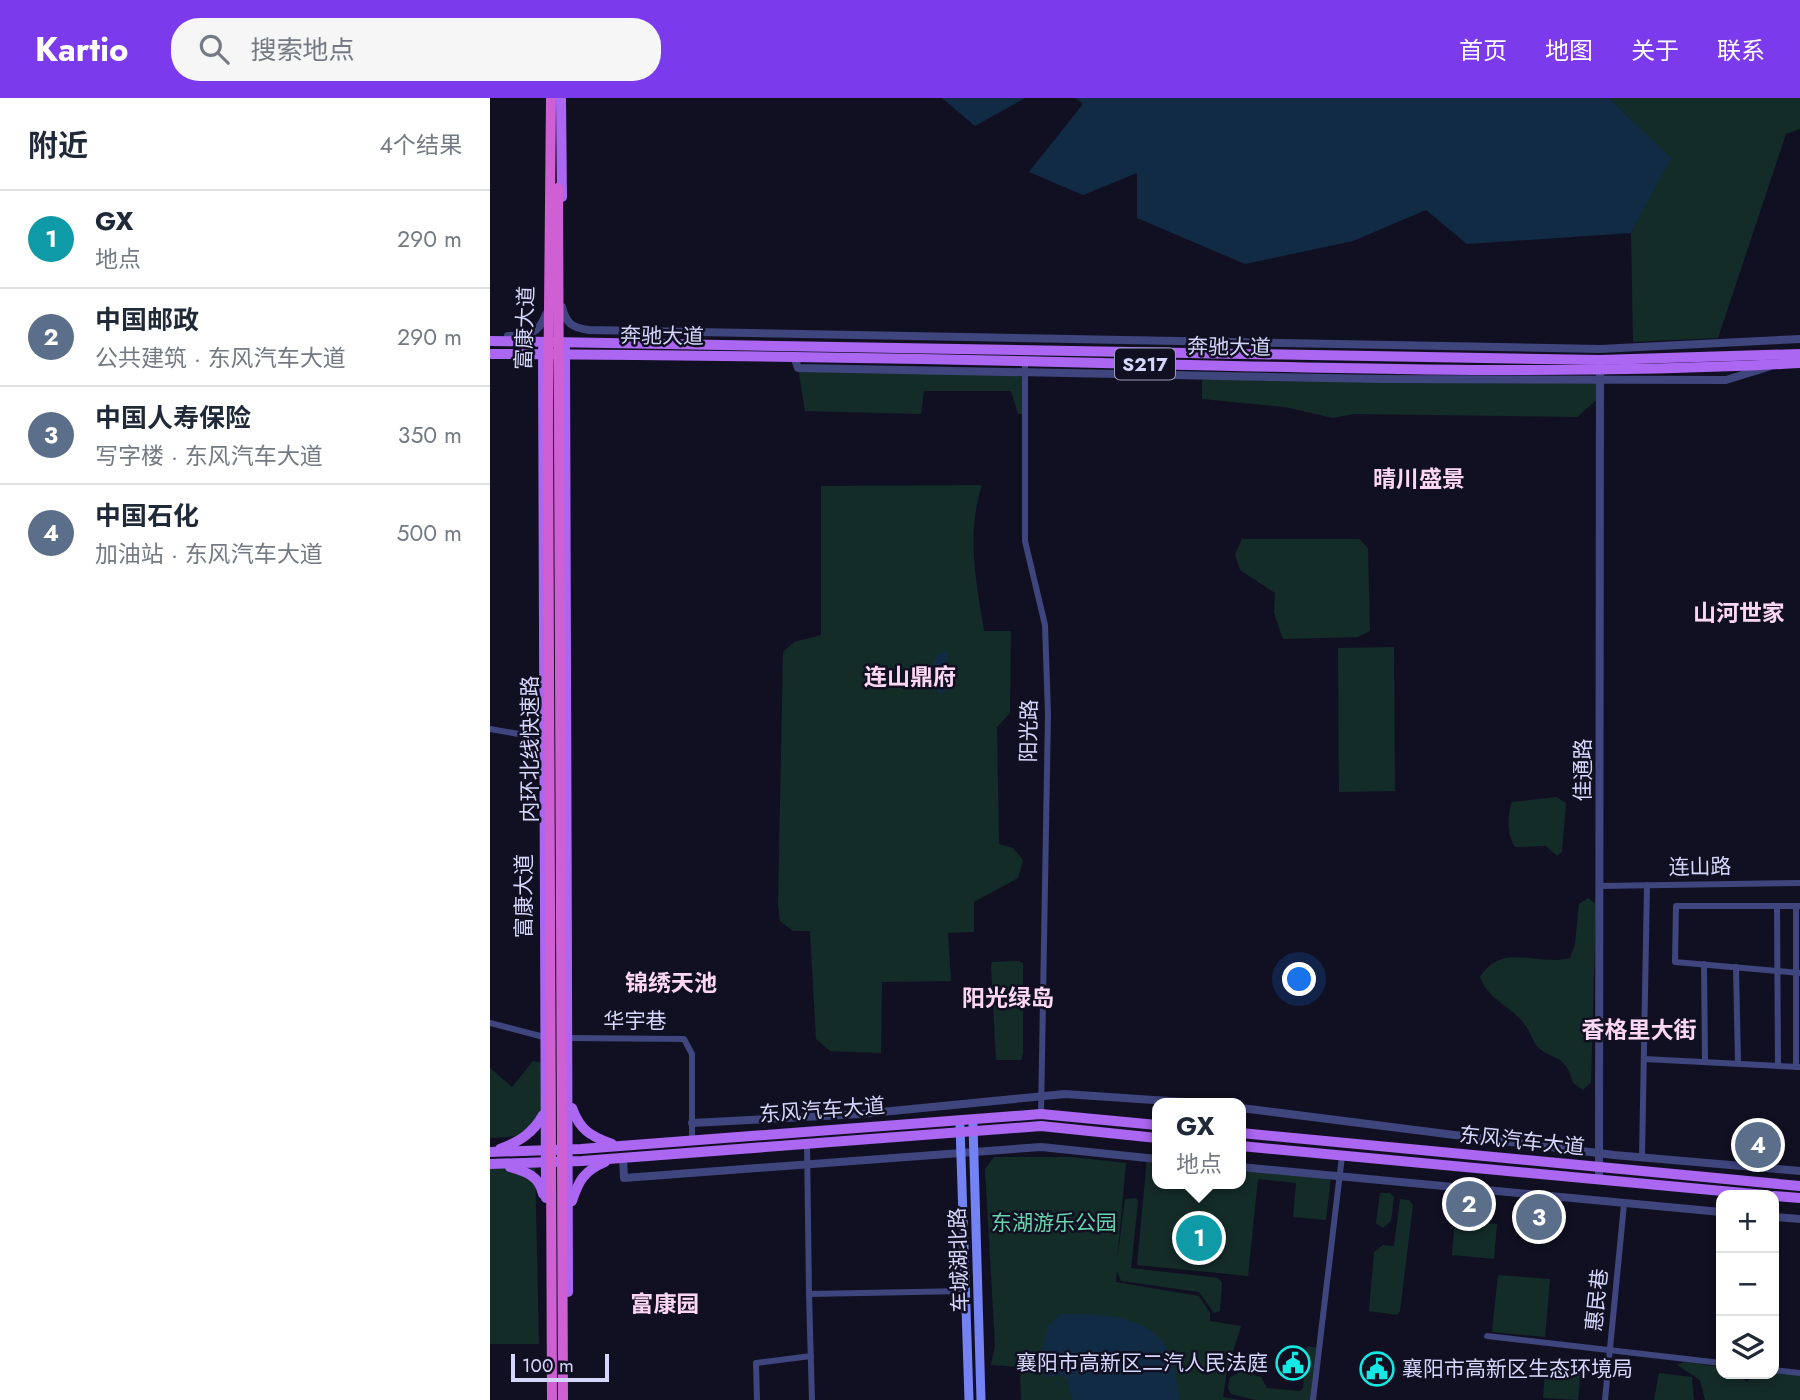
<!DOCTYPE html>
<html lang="zh">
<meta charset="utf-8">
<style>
:root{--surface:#fff;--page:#f6f6f7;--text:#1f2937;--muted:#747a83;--line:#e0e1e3;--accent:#7c3aed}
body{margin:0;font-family:Jost,"Noto Sans SC",sans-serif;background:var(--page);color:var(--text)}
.controls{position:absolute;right:21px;bottom:21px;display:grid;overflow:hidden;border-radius:14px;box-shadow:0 4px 10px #0003}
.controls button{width:63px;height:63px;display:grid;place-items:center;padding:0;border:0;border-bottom:2px solid var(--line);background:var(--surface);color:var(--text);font:35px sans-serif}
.scale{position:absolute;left:21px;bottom:18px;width:98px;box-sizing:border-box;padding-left:7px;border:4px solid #d5d6fb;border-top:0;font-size:19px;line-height:24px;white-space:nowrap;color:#d5d6fb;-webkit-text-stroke:5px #111022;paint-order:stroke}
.you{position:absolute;left:810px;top:882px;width:24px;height:24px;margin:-18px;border:5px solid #fff;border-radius:50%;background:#1a73e8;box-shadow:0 0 0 10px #1a73e833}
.badge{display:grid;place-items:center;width:46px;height:46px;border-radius:50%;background:var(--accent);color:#fff;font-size:23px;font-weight:700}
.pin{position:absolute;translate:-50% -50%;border:4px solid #fff;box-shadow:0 2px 7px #0006}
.popup{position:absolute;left:662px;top:1000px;width:94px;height:91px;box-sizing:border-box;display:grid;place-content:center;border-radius:14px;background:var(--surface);filter:drop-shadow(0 2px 5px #0005);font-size:23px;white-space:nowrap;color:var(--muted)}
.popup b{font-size:26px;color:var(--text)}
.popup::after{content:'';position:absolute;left:50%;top:100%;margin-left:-14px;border:14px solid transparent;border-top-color:var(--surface)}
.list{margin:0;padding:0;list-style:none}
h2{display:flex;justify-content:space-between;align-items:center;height:91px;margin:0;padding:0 28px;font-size:30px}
h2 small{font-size:23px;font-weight:400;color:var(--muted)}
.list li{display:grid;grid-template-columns:46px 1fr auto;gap:21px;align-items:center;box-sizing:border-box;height:98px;padding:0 28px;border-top:2px solid var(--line)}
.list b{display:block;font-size:26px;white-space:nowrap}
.list p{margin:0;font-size:23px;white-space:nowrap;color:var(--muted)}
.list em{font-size:23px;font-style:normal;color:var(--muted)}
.icon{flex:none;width:38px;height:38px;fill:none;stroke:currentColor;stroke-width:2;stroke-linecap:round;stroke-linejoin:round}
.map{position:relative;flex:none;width:1310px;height:1302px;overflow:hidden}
header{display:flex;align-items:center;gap:42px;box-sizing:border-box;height:98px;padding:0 35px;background:var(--accent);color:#fff}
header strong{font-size:33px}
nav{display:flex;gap:38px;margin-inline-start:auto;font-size:24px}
.search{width:490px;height:63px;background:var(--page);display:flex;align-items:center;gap:18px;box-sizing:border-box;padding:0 24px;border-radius:28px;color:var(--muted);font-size:26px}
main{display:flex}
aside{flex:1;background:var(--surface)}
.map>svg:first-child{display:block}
</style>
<header>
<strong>Kartio</strong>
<div class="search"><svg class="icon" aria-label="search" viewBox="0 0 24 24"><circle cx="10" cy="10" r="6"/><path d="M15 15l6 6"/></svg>搜索地点</div>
<nav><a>首页</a><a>地图</a><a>关于</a><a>联系</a></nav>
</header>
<main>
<aside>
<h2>附近<small>4个结果</small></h2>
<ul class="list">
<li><span class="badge" style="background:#0f9aa8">1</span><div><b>GX</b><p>地点</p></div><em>290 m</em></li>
<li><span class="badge" style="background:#5c6f8a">2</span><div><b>中国邮政</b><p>公共建筑 · 东风汽车大道</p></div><em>290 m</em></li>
<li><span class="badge" style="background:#5c6f8a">3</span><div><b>中国人寿保险</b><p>写字楼 · 东风汽车大道</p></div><em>350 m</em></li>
<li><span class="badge" style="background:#5c6f8a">4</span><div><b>中国石化</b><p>加油站 · 东风汽车大道</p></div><em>500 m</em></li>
</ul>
</aside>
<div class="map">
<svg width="1310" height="1302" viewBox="0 0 1310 1302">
<rect width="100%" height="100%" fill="#111022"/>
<!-- green -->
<g fill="#142c28">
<polygon points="1119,0 1310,0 1310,31 1296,36 1228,240 1143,244 1141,135 1180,60"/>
<polygon points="308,270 535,273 535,316 528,316 521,293 434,293 431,316 315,313"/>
<polygon points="712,277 1111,283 1111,298 1087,319 864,316 843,320 795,309 712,301"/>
<path d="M 492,387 C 476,437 486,483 494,533 L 521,533 L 520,615 L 507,629 L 509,746 L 523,750 L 533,762 L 528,780 L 484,804 L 484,834 L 458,835 L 461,883 L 392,884 L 391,955 L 340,953 L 326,941 L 320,833 L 303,833 L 290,823 L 288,808 L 293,554 L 304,544 L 331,537 L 331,388 Z"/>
<polygon points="752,441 869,441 878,450 880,533 868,539 793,541 784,515 785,495 750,472 745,456"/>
<polygon points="904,549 905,693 849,694 848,550"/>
<path d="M 1066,699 L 1076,705 L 1072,754 L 1067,758 L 1056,748 L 1025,749 C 1017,737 1017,717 1022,704 Z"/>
<path d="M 1098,800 L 1106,806 L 1101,984 L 1093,992 L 1083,985 C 1075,953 1061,964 1046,947 C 1042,941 1040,933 1035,927 C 1022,908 998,902 990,879 C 1013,843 1048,869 1080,860 L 1085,846 L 1089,806 Z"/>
<polygon points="528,863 533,865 533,955 531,962 506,962 501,867 502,864"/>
<polygon points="43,963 54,965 55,1009 31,1038 0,1040 0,970 22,989"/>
<polygon points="504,1059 582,1059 636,1065 627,1163 635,1101 646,1100 648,1103 641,1170 728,1180 732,1184 730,1213 724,1215 709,1194 631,1183 627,1173 626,1184 709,1198 720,1215 720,1223 751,1228 737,1273 733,1299 750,1302 531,1302 530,1269 501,1267 505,1247 495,1071"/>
<polygon points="657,1060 667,1061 667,1086 751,1086 751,1069 841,1078 836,1122 803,1119 806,1085 768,1081 758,1178 647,1167"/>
<polygon points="0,1065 45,1065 49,1246 0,1246"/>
<polygon points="890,1095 900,1095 904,1099 901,1123 893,1130 886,1125"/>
<polygon points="910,1101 919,1102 923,1107 910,1213 907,1217 879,1213 884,1154 893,1147 904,1148"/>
<polygon points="965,1122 1007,1126 1004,1161 962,1157"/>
<polygon points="1008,1177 1060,1181 1055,1239 1002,1234"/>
<polygon points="817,1248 826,1250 821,1302 765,1302 741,1296 738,1290 740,1279 751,1274 771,1279 777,1290 810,1293 813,1290"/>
<polygon points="1056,1264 1091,1268 1088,1302 1053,1300"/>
<polygon points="1194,1264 1231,1269 1231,1276 1251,1276 1256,1284 1267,1276 1284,1276 1284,1272 1310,1275 1310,1302 1215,1302 1210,1282 1187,1267"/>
<polygon points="1169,1275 1202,1279 1204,1302 1164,1302"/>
</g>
<!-- water -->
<g fill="#122b44">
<polygon points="452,0 535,0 485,28"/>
<polygon points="586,0 1119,0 1181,60 1141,135 977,146 936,112 863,143 755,166 647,120 647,75 593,97 539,74 593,6"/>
<path d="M 457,553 L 459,585 L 454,596 L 448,594 C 442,584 441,567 446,557 Z"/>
<path d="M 570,1216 C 611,1216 669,1215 683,1264 C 686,1276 687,1289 690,1302 L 582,1302 L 577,1281 L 572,1277 L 557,1279 L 548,1268 L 558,1228 Z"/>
</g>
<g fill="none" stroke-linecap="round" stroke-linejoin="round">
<!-- minor -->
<g stroke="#3f457d" stroke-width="6">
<polyline points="535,261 535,443 555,527 558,616 551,1016"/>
<polyline points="0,631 57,641"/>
<polyline points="1110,788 1310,785"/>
<polyline points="1287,808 1288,968"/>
<polyline points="1306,808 1306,969"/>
<polyline points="1310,808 1186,808 1185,864 1310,875"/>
<polyline points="1214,866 1215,963"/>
<polyline points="1246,869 1248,965"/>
<polyline points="0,925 54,939"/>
<polyline points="78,940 194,941 202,956 202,1040"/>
<polyline points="1154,961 1309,969"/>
<polyline points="317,1046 319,1196 476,1193"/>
<polyline points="1152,1059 1157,787"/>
<polyline points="319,1196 322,1302"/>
<polyline points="997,1238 1231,1265"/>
<polyline points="1284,1272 1310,1275"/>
<polyline points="267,1302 266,1265 321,1258"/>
<polyline points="823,1302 852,1058"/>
<polyline points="1115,1302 1134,1106"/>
</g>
<!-- tertiary -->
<g stroke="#3f457d" stroke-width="8">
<path d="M 72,209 C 76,225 82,230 99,232 L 1110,251 L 1310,241"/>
<path d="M 18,238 C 38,238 49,236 56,216"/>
<polyline points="304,258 308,270 892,281 1236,282 1278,269"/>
<polyline points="751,1010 1124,1057 1310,1073"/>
<polyline points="202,1025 371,1016 575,996 708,1005"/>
<polyline points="133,1059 134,1080 551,1049 667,1061"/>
<polyline points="751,1069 1231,1114"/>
<polyline points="1109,1082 1110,266"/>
<polyline points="1284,1119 1310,1121"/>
</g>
<!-- secondary -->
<g stroke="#7582f3" stroke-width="9">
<polyline points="483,1027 491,1302"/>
<polyline points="470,1028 479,1302"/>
</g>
<!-- primary -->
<g stroke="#ab66f2" stroke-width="10">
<polyline points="71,0 72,99"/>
<polyline points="0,243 1110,262 1310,256"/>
<polyline points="53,251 56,1100"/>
<polyline points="75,251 78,1194"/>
<path d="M 0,256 C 204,257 408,260 612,265 C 845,270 1077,278 1310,265"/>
<path d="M 82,1010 C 90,1032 100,1038 122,1046"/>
<polyline points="751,1035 1310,1088"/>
<polyline points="751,1048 1275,1097"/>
<path d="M 10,1051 C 29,1044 43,1035 53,1017"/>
<polyline points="0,1054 91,1051 551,1016 667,1027"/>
<polyline points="0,1066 92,1063 551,1028 667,1040"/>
<path d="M 20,1069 C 37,1074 49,1078 53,1096"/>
<polyline points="1284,1098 1310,1100"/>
<path d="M 82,1103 C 89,1082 94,1073 115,1064"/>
</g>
<!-- trunk-bridge -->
<g stroke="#ce60d4" stroke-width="10">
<polyline points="61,0 58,316 62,1302"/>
<polyline points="68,90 73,1302"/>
</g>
</g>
<!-- icons -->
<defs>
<symbol id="civic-ring" viewBox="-11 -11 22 22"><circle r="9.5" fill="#111022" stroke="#14e8e2" stroke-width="1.5"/><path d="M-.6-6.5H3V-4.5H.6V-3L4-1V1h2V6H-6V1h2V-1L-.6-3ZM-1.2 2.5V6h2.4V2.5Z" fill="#14e8e2"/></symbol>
</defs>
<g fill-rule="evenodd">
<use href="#civic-ring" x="784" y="1246" width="38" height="38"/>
<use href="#civic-ring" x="868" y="1252" width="38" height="38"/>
</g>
<g text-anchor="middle" stroke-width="5" stroke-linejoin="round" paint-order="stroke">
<!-- shield labels -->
<rect fill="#111022" stroke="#9a9bba" stroke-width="2" x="625" y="250.5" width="60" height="31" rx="5"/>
<g font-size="19" font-weight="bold" fill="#d5d6fb">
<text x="655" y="273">S217</text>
</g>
<!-- street labels -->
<g font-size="21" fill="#d5d6fb" stroke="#111022">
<text transform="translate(35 230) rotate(-88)" y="7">富康大道</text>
<text transform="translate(172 238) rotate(1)" y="7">奔驰大道</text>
<text transform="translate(739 249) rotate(1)" y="7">奔驰大道</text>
<text transform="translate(539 633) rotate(-89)" y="7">阳光路</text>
<text transform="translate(40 651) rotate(-90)" y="7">内环北线快速路</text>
<text transform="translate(1093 672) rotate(-90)" y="7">佳通路</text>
<text transform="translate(1210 769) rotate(-1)" y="7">连山路</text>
<text transform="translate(34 798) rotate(-90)" y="7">富康大道</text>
<text x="145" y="930">华宇巷</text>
<text transform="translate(332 1012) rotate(-4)" y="7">东风汽车大道</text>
<text transform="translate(1032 1043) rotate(6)" y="7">东风汽车大道</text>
<text transform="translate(469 1162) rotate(-92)" y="7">车城湖北路</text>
<text transform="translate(1107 1202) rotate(-84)" y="7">惠民巷</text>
</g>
<!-- park labels -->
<g font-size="21" fill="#67d5ac" stroke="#111022">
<text x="564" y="1132">东湖游乐公园</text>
</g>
<!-- poi labels -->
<g font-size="21" fill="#d5d6fb" stroke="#111022" text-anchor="end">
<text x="778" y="1272">襄阳市高新区二汽人民法庭</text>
<text x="912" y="1278" text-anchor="start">襄阳市高新区生态环境局</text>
</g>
<!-- neighbourhood labels -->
<g font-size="23" font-weight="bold" fill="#fbd7f3" stroke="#111022">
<text x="929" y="389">晴川盛景</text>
<text x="1249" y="523">山河世家</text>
<text x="420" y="587">连山鼎府</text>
<text x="181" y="893">锦绣天池</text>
<text x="518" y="908">阳光绿岛</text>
<text x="1149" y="940">香格里大街</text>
<text x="175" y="1214">富康园</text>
</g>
</g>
</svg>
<div class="controls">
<button>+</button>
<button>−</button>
<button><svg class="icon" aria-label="layers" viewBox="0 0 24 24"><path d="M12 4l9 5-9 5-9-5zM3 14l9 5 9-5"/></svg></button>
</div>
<div class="scale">100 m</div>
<div class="you"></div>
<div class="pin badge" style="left:709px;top:1140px;background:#0f9aa8">1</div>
<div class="popup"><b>GX</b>地点</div>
<div class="pin badge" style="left:979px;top:1106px;background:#5c6f8a">2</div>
<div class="pin badge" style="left:1049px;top:1119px;background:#5c6f8a">3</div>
<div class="pin badge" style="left:1268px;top:1047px;background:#5c6f8a">4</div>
</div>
</main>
